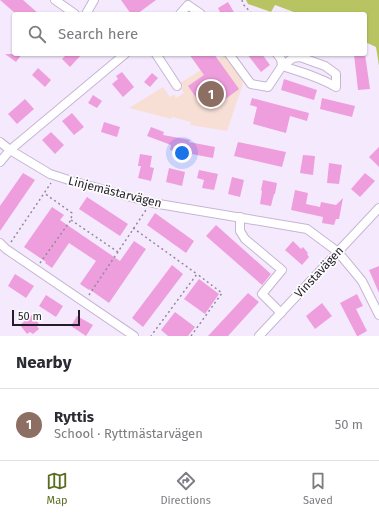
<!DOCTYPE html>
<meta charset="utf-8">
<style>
:root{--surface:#fff;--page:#f2f2f3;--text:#2b2b33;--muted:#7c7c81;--line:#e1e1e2;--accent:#586e1e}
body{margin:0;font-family:"Fira Sans",sans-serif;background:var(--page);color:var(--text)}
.scale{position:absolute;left:12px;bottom:10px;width:68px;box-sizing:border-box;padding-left:4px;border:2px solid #231d28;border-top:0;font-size:11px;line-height:14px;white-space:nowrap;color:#231d28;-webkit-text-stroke:3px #fcfcfc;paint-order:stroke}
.you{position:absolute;left:182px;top:153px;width:14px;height:14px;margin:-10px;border:3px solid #fff;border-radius:50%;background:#1a73e8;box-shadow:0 0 0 6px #1a73e833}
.badge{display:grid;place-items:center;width:26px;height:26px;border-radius:50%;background:var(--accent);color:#fff;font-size:13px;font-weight:700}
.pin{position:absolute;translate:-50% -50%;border:2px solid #fff;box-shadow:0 1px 4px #0006}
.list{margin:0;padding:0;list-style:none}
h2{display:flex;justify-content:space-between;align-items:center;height:52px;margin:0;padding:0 16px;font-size:17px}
h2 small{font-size:13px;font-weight:400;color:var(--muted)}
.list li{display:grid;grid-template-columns:26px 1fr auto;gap:12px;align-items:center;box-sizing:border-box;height:72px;padding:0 16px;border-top:1px solid var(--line)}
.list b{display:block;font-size:15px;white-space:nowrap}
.list p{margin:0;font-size:13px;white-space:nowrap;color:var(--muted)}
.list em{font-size:13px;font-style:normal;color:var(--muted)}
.icon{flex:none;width:22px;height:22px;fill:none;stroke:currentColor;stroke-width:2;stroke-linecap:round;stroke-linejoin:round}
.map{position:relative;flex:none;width:379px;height:336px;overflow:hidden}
.search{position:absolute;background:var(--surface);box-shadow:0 1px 3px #0004;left:12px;right:12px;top:12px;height:44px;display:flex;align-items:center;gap:10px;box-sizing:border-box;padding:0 14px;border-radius:4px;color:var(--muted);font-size:15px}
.sheet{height:124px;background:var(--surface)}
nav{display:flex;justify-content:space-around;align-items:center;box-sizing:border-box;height:56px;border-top:1px solid var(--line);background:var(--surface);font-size:11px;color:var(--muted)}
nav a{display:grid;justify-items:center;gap:2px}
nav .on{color:var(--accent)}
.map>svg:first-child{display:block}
</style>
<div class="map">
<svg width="379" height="336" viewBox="0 0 379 336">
<rect width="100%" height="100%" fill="#f5eafd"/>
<!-- education -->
<polygon fill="#f7dfd6" points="224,56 242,79 243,84 227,131 190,125 191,122 172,117 171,119 129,108 163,87 170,97 174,94 176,98 184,93 181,89 183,87 180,83"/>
<!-- forest -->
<polygon fill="#b8c462" points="246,0 379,0 379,66 376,47 365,42 365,14 299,14 275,5 271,12 248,4"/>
<!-- building -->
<g fill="#ee9edd">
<polygon points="0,0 23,0 39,14 16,14"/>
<polygon points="121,0 156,0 137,14 131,14"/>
<polygon points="228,2 235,14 221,14 218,8"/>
<polygon points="5,54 22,54 16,62"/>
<polygon points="67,54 82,54 70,67 62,59"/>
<polygon points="189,54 214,54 239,89 224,100 217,90 200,103 188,86 204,75"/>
<polygon points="247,54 262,54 270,65 261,72"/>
<polygon points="354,54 365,54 370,89 358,90"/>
<polygon points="38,68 51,80 45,87 32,75"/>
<polygon points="122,72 134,87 123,97 112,84 118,79 116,76"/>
<polygon points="152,73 158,78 150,87 144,82"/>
<polygon points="284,79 317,90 314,100 281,90"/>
<polygon points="93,95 102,101 97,108 88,103"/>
<polygon points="252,98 309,113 307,121 290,116 286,133 253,124 257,107 250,105"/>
<polygon points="322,98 355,106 352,117 320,109"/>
<polygon points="25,99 34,109 17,124 8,114"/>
<polygon points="72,113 84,127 74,135 62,121"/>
<polygon points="104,122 120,127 117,137 101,132"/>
<polygon points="151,127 164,132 163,135 190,140 189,142 215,147 213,158 170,150 171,145 147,136"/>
<polygon points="51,132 64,145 55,154 42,140"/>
<polygon points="238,142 286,152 282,167 234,156"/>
<polygon points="379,147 379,167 369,157"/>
<polygon points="140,154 152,156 150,167 154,168 151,181 138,178 141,166 138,166"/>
<polygon points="303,155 315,156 313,175 300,173"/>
<polygon points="329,163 342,165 339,184 327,183"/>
<polygon points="169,168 185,172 182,186 166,182"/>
<polygon points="199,170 218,174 214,190 202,188 204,180 197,178"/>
<polygon points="23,173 35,180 0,231 0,206"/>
<polygon points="365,173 375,181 360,197 351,189"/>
<polygon points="232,177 244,180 240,197 228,194"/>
<polygon points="263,180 277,183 275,194 274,194 271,206 260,204 262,191 261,190"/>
<polygon points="295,190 308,193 306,204 320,207 321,202 336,205 343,198 339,219 336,219 334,225 322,223 323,217 291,210"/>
<polygon points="87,197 128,224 120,236 79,209"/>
<polygon points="52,207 64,215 60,220 120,261 134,241 146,249 109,303 89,289 89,290 80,284 96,261 69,243 52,268 45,263 46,262 24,247"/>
<polygon points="155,213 194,241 186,253 147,225"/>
<polygon points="216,225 271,274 262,285 206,236"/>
<polygon points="293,241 301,249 303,247 308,253 307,254 309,257 302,265 285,250"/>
<polygon points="172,265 183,274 143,327 132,318"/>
<polygon points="379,266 379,293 369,270"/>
<polygon points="15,274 34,286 26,298 8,286"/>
<polygon points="199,279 219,294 205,314 184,299"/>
<polygon points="248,293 259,302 228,336 208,336"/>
<polygon points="357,294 363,306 356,309 367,331 358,336 357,336 340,303"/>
<polygon points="46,295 63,306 56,317 39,306"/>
<polygon points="322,303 332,316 315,329 306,316"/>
<polygon points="175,312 195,327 188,336 168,336 161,330"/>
<polygon points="32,315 39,324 37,326 39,329 33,334 30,332 27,334 20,325"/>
<polygon points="77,316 93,325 86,336 71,326"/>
</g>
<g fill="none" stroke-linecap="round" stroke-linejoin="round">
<defs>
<g id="street">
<polyline points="55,0 75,14"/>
<polyline points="86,14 94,0"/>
<polyline points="180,14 188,5 201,14"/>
<polyline points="156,54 177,86"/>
<path d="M 229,54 L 251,84 L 268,87 L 282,66 L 293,58 L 300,57 L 325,66 L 336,74 L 336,87 C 319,77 301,72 282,66"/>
<polyline points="277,54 281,59 282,66"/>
<polyline points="0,142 10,150 50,174 72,181 153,203 307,229 338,252 362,281 379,315"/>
<polyline points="0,162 10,150 125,54"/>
<polyline points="240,217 240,231 245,239 282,270 262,294 281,313"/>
<polyline points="0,243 6,249 134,336"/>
<polyline points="259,336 379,208"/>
</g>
</defs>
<!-- street casing -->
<use href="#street" stroke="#c6b5d3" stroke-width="10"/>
<!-- path -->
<g stroke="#928a99" stroke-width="1.5" stroke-dasharray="2 3" stroke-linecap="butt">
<polyline points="242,0 243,4 252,14"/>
<polyline points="71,220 118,252"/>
<polyline points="133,228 197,274 151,336"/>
<polyline points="11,242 51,183"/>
<polyline points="40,263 71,220 72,213 44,193"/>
<polyline points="89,295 146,210"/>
<polyline points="191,336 222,293 197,274"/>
</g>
<!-- street -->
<use href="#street" stroke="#fff" stroke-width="8"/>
</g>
<g text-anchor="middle" stroke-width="3.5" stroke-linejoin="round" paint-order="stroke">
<!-- street labels -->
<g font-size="12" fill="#231d28" stroke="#fcfcfc">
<text transform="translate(115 192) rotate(14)" y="4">Linjemästarvägen</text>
<text transform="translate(319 272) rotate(-47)" y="4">Vinstavägen</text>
</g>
</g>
</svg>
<div class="scale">50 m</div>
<div class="you"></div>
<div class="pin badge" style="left:211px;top:94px;background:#8d6e63">1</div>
<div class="search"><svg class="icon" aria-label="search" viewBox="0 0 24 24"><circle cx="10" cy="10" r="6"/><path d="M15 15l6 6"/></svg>Search here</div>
</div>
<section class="sheet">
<h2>Nearby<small></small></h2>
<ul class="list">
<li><span class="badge" style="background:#8d6e63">1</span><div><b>Ryttis</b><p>School · Ryttmästarvägen</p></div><em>50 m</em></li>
</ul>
</section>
<nav>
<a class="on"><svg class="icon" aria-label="map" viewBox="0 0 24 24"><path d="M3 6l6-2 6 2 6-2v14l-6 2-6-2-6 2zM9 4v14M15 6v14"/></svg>Map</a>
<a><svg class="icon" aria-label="directions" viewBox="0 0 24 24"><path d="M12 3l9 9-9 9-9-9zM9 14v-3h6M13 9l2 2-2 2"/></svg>Directions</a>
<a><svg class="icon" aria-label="saved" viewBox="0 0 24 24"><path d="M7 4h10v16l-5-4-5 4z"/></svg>Saved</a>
</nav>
